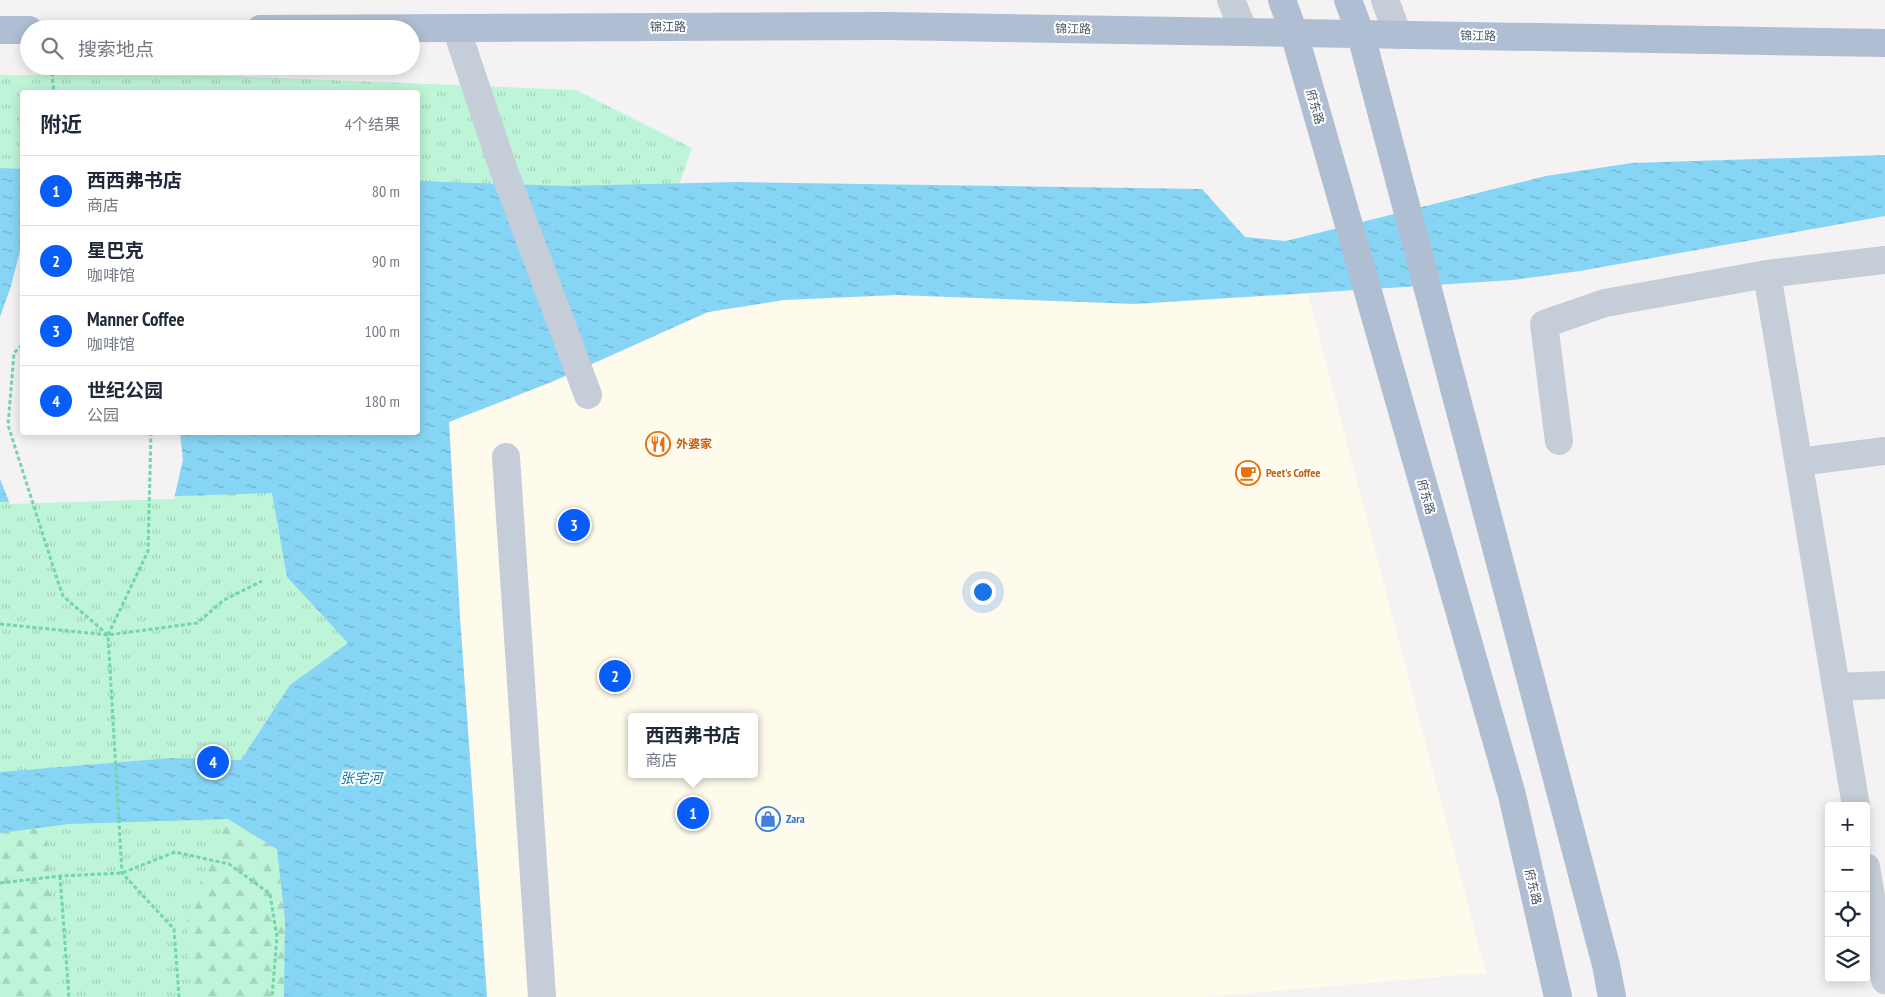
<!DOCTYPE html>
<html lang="zh">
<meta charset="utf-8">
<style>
:root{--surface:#fff;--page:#f2f2f3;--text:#1f2937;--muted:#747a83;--line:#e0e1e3;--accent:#085df8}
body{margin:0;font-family:"PT Sans Narrow","Noto Sans SC",sans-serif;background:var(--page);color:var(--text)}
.controls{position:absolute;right:15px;bottom:15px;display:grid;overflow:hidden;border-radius:5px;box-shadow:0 2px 12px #0003}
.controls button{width:45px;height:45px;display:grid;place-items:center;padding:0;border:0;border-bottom:1px solid var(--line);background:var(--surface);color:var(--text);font:25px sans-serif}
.you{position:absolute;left:982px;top:591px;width:18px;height:18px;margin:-12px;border:4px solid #fff;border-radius:50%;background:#1a73e8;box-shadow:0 0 0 8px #1a73e833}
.badge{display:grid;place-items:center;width:32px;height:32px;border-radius:50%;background:var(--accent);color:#fff;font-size:16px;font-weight:700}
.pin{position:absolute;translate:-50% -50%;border:2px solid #fff;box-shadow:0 1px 5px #0006}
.popup{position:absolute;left:628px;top:713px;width:130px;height:65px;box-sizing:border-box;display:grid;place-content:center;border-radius:5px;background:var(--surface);filter:drop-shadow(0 1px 4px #0005);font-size:16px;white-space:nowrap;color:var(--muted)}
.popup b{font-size:19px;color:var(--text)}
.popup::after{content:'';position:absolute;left:50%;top:100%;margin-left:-10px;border:10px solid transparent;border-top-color:var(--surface)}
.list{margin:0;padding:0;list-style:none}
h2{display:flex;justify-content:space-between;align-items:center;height:65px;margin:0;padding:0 20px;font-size:21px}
h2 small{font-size:16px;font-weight:400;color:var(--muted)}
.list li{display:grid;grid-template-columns:32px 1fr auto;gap:15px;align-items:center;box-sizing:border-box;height:70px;padding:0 20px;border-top:1px solid var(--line)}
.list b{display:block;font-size:19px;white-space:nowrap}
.list p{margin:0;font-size:16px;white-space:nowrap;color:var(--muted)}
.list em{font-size:16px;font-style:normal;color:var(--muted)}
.icon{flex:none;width:28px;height:28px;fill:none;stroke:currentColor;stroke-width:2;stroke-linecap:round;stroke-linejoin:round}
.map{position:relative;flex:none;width:1885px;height:997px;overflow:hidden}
.search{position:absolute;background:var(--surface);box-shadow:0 2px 12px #0003;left:20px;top:20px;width:400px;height:55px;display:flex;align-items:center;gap:12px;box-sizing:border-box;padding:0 18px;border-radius:28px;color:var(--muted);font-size:19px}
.panel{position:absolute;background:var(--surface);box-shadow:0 2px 12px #0003;left:20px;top:90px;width:400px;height:345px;border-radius:5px}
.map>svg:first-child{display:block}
</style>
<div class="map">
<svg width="1885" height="997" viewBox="0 0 1885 997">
<defs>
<pattern id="grass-tufts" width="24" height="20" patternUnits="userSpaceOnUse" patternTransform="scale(1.25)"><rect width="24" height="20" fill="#bef4d7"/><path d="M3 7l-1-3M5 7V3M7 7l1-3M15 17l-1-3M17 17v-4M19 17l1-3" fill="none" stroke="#a5d3bb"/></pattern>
<pattern id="forest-firs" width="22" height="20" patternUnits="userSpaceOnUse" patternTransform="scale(1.25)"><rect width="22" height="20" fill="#bef4d7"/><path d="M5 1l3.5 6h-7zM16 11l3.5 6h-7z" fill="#a5d3bb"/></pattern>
<pattern id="water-ripples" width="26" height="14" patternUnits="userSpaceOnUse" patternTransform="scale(1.25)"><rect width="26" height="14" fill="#87d5f5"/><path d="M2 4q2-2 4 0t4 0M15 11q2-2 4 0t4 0" fill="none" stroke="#70afca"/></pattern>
</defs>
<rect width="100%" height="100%" fill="#f4f2f2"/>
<!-- commercial -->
<path fill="#fefaec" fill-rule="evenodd" d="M 1308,294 L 1486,973 L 1205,997 L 487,997 L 460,617 L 449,422 L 554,381 L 708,312 L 784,300 L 897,295 L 1135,304 ZM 632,717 L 754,717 L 754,774 L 632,774 Z"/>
<!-- grass -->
<path fill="url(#grass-tufts)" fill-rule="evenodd" d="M 0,75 L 226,76 L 576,90 L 692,148 L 640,296 L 447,401 L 444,997 L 0,997 ZM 22,92 L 418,92 L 418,432 L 22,432 Z"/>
<!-- forest -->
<g fill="url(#forest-firs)">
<polygon points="228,819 277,849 285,920 284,997 192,997 187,921 203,875"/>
<polygon points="46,827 59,997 0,997 0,833"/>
</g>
<!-- water -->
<polygon fill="url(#water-ripples)" points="1885,155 1885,216 1580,271 1513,280 1135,304 897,295 784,300 708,312 554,381 449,422 460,617 487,997 284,997 285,920 277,849 228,819 69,824 0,833 0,772 171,758 241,760 290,685 348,643 287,577 272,493 0,502 0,168 22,169 22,432 418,432 418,181 564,186 737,182 1202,189 1245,237 1286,241 1546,176 1632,163"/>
<!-- pier -->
<polygon fill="#f4f2f2" points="22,243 22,432 180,433 183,460 174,499 10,504 0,479 0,317 11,286"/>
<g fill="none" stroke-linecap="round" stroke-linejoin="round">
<!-- path -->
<g stroke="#72d6ad" stroke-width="3" stroke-dasharray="4 2.5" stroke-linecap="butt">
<polyline points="51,66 54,92"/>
<polyline points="22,345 14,353 8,425 57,579 63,596 108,635"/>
<polyline points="151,432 148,551 108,635 122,873 174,929 179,997"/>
<polyline points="0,624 108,635 197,623 224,600 262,581"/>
<polyline points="60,876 69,997"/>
<polyline points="0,883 60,876 122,873 175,852 229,864 270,894 277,937 272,997"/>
</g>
<!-- minor -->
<g stroke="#c5cdd8" stroke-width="28">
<polyline points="1231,0 1244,32"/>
<polyline points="1385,0 1398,35"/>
<polyline points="456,28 503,168 588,395"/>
<polyline points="1559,441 1544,324 1605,303 1767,274"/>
<polyline points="506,457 542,997"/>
<polyline points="1799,462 1885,451"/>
<polyline points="1836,687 1885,685"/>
<polyline points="1856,806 1767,274 1885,260"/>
<polyline points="1866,867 1885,980"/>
</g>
<!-- major -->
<g stroke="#b0bed3" stroke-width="28">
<polyline points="1282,0 1294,33 1512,795 1558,997"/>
<polyline points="1348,0 1361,35 1606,965 1612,997"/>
<polyline points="260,29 888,26 1885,43"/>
<polyline points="0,30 29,30"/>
</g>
</g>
<!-- icons -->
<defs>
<symbol id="restaurant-ring" viewBox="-11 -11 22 22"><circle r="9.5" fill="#fff" stroke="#e8710a" stroke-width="1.5"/><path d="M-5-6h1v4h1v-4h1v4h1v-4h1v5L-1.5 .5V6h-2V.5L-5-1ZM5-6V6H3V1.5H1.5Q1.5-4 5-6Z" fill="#e8710a"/></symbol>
<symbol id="cafe-ring" viewBox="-11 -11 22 22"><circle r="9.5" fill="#fff" stroke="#e8710a" stroke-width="1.5"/><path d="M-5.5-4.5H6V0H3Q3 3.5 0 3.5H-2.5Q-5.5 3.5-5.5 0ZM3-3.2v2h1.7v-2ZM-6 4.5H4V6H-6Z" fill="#e8710a"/></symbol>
<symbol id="shop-ring" viewBox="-11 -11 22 22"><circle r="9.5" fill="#fff" stroke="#3f7fe0" stroke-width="1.5"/><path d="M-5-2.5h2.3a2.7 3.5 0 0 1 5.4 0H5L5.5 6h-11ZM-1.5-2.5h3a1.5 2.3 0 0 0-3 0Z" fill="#3f7fe0"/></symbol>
</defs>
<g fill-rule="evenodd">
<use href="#restaurant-ring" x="644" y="430" width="28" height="28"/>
<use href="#cafe-ring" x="1234" y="459" width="28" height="28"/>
<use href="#shop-ring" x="754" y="805" width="28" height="28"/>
</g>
<g text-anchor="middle" stroke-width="4" stroke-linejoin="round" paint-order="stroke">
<!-- street labels -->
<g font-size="12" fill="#475362" stroke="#fff">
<text x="668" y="31">锦江路</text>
<text transform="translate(1073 29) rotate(1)" y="4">锦江路</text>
<text transform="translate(1478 36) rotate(1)" y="4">锦江路</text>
<text transform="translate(1315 107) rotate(74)" y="4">府东路</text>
<text transform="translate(1426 497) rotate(74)" y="4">府东路</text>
<text transform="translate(1533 887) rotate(77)" y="4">府东路</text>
</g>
<!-- food labels -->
<g font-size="12" font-weight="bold" fill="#c56008" stroke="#fff" text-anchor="start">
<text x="676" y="448">外婆家</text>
<text x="1266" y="477">Peet's Coffee</text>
</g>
<!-- shop labels -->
<g font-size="12" font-weight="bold" fill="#366cbe" stroke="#fff" text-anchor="start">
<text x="786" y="823">Zara</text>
</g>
<!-- water labels -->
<g font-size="14" font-style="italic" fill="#0279ab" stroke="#fff">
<text x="361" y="783">张宅河</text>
</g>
</g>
</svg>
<div class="controls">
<button>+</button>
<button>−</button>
<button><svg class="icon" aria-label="locate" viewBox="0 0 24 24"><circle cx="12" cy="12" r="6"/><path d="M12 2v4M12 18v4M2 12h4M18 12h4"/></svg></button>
<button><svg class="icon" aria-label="layers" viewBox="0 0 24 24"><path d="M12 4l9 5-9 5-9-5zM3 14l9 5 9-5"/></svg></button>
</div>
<div class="you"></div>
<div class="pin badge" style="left:693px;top:813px">1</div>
<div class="popup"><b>西西弗书店</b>商店</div>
<div class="pin badge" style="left:615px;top:676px">2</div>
<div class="pin badge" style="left:574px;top:525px">3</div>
<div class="pin badge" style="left:213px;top:762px">4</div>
<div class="search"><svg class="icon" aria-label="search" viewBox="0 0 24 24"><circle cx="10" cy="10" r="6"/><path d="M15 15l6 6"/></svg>搜索地点</div>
<section class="panel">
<h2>附近<small>4个结果</small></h2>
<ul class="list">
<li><span class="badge">1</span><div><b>西西弗书店</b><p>商店</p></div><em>80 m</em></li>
<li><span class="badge">2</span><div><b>星巴克</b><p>咖啡馆</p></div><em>90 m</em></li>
<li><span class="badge">3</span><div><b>Manner Coffee</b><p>咖啡馆</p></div><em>100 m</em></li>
<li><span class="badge">4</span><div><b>世纪公园</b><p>公园</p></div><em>180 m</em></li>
</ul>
</section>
</div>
